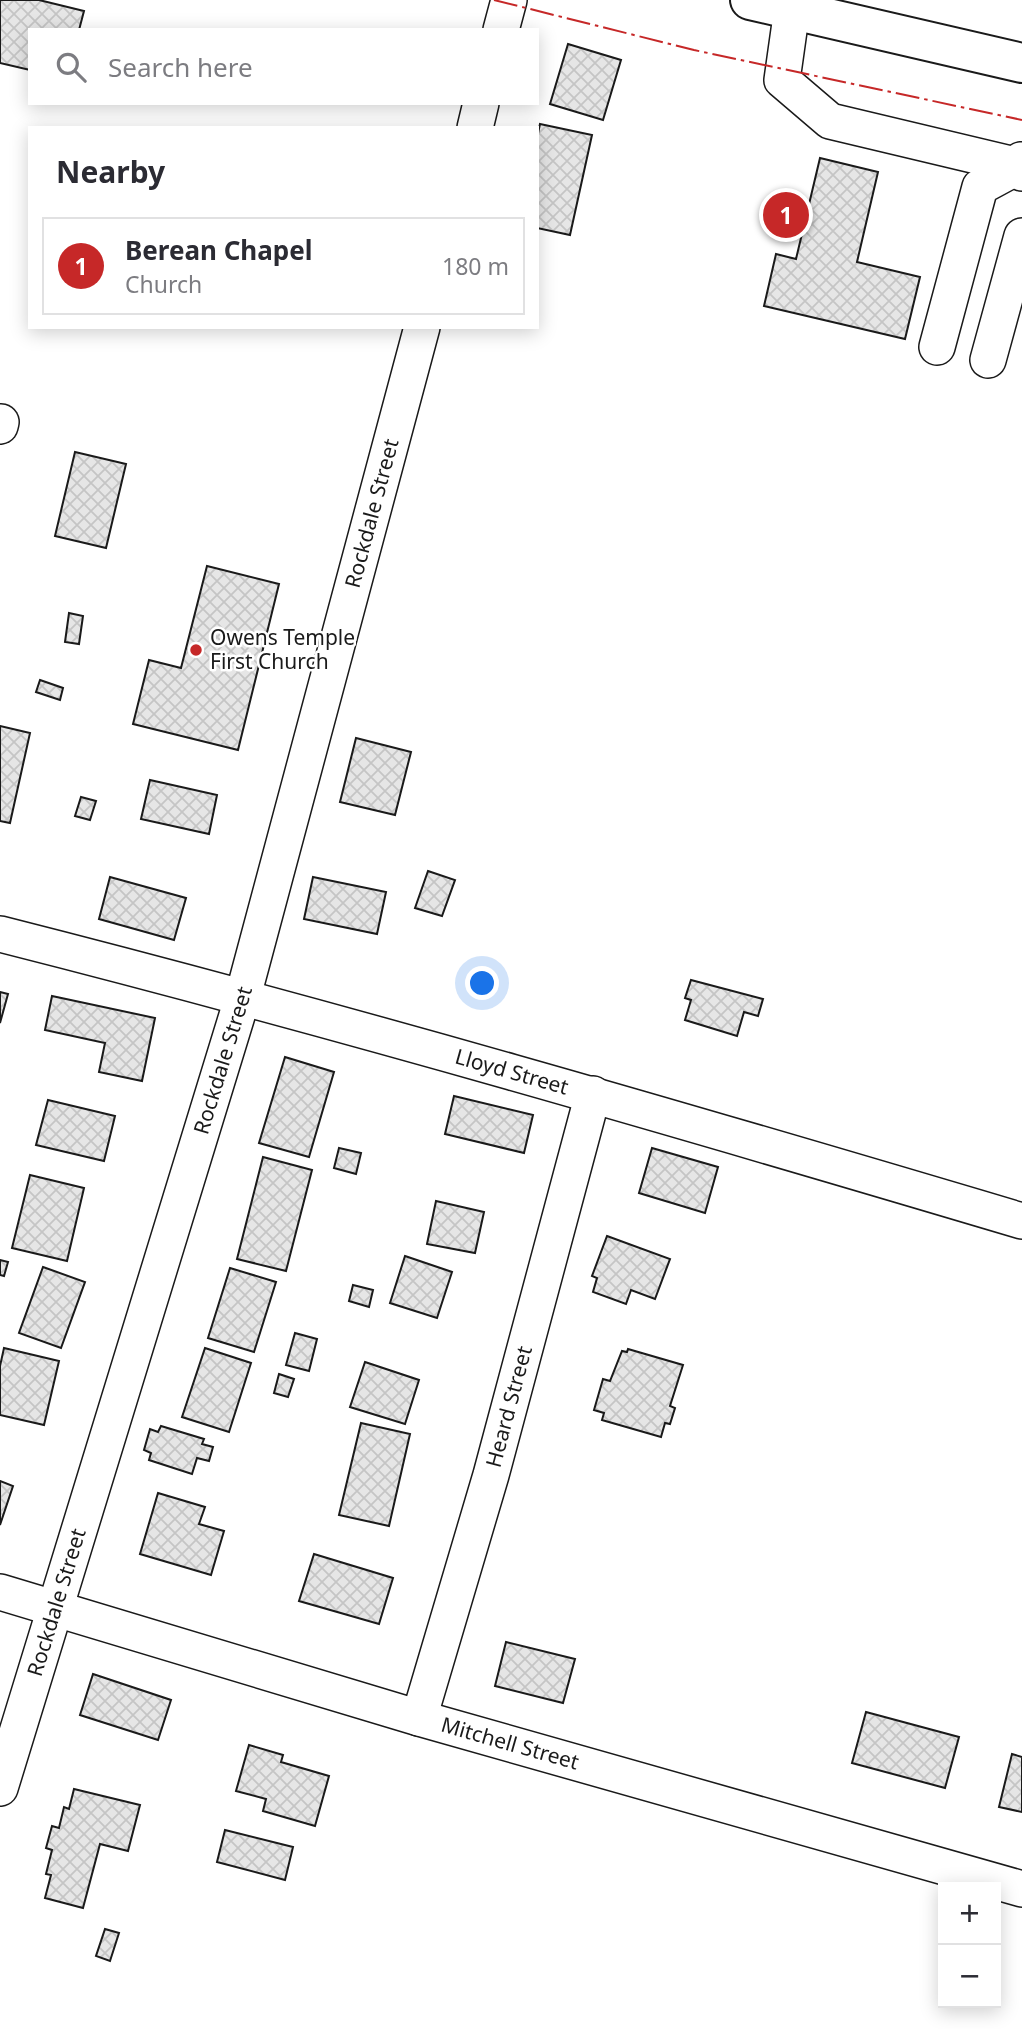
<!DOCTYPE html>
<meta charset="utf-8">
<style>
:root{--surface:#fff;--page:#f7f7f7;--text:#2b2b33;--muted:#7c7c81;--line:#e1e1e2;--accent:#c62828}
body{margin:0;font-family:"Noto Sans",sans-serif;background:var(--page);color:var(--text)}
.controls{position:absolute;right:21px;bottom:21px;display:grid;overflow:hidden;border-radius:0px;box-shadow:0 4px 18px #0003}
.controls button{width:63px;height:63px;display:grid;place-items:center;padding:0;border:0;border-bottom:2px solid var(--line);background:var(--surface);color:var(--text);font:35px sans-serif}
.you{position:absolute;left:483px;top:984px;width:24px;height:24px;margin:-18px;border:5px solid #fff;border-radius:50%;background:#1a73e8;box-shadow:0 0 0 10px #1a73e833}
.badge{display:grid;place-items:center;width:46px;height:46px;border-radius:50%;background:var(--accent);color:#fff;font-size:23px;font-weight:700}
.pin{position:absolute;translate:-50% -50%;border:4px solid #fff;box-shadow:0 2px 7px #0006}
.list{margin:0;padding:0;list-style:none}
h2{display:flex;justify-content:space-between;align-items:center;height:91px;margin:0;padding:0 28px;font-size:30px}
h2 small{font-size:23px;font-weight:400;color:var(--muted)}
.list li{display:grid;grid-template-columns:46px 1fr auto;gap:21px;align-items:center;box-sizing:border-box;height:98px;margin:0 14px 14px;padding:0 14px;border:2px solid var(--line);border-radius:0px}
.list b{display:block;font-size:26px;white-space:nowrap}
.list p{margin:0;font-size:23px;white-space:nowrap;color:var(--muted)}
.list em{font-size:23px;font-style:normal;color:var(--muted)}
.icon{flex:none;width:38px;height:38px;fill:none;stroke:currentColor;stroke-width:2;stroke-linecap:round;stroke-linejoin:round}
.map{position:relative;flex:none;width:1022px;height:2029px;overflow:hidden}
.search{position:absolute;background:var(--surface);box-shadow:0 4px 18px #0003;left:28px;top:28px;width:511px;height:77px;display:flex;align-items:center;gap:18px;box-sizing:border-box;padding:0 24px;border-radius:0px;color:var(--muted);font-size:26px}
.panel{position:absolute;background:var(--surface);box-shadow:0 4px 18px #0003;left:28px;top:126px;width:511px;height:203px;border-radius:0px}
.map>svg:first-child{display:block}
</style>
<div class="map">
<svg width="1022" height="2029" viewBox="0 0 1022 2029">
<defs>
<pattern id="building-cross-hatch" width="8" height="8" patternUnits="userSpaceOnUse" patternTransform="scale(1.75)"><rect width="8" height="8" fill="#e6e6e6"/><path d="M0 0l8 8M0 8l8-8" fill="none" stroke="#c5c5c5"/></pattern>
</defs>
<rect width="100%" height="100%" fill="#fff"/>
<!-- building -->
<g fill="url(#building-cross-hatch)" stroke="#1a1a1a" stroke-width="2">
<polygon points="0,0 39,0 84,11 79,30 30,30 30,70 0,63"/>
<polygon points="568,44 621,60 603,120 550,104"/>
<polygon points="540,124 592,135 570,235 537,228 537,138"/>
<polygon points="820,158 878,172 857,262 920,277 905,339 764,306 776,254 796,259"/>
<polygon points="75,452 126,464 106,548 55,536"/>
<polygon points="207,566 279,584 238,750 133,724 149,660 181,668"/>
<polygon points="69,613 83,616 79,644 65,642"/>
<polygon points="40,680 63,688 60,700 36,692"/>
<polygon points="0,726 30,733 10,823 0,821"/>
<polygon points="356,738 411,752 395,815 340,802"/>
<polygon points="150,780 217,795 209,834 141,819"/>
<polygon points="81,797 96,801 90,820 75,816"/>
<polygon points="428,871 455,880 442,916 415,908"/>
<polygon points="110,877 186,898 174,940 99,919"/>
<polygon points="313,877 386,892 377,934 304,919"/>
<polygon points="691,980 763,999 758,1016 744,1012 737,1036 685,1020 691,1000 685,998"/>
<polygon points="0,992 8,994 0,1023"/>
<polygon points="52,996 155,1018 142,1081 99,1072 105,1043 45,1030"/>
<polygon points="285,1057 334,1072 309,1157 259,1143"/>
<polygon points="454,1096 533,1115 524,1153 445,1134"/>
<polygon points="48,1100 115,1116 104,1161 36,1145"/>
<polygon points="339,1148 361,1153 356,1174 334,1168"/>
<polygon points="652,1148 718,1167 705,1213 639,1193"/>
<polygon points="263,1157 312,1170 286,1271 237,1259"/>
<polygon points="30,1175 84,1188 67,1261 12,1248"/>
<polygon points="436,1201 484,1212 475,1253 427,1244"/>
<polygon points="607,1236 670,1259 655,1299 631,1290 626,1304 593,1292 597,1278 592,1276"/>
<polygon points="405,1256 452,1272 437,1318 390,1303"/>
<polygon points="0,1260 8,1262 4,1276 0,1275"/>
<polygon points="43,1267 85,1282 61,1348 19,1333"/>
<polygon points="230,1268 276,1282 254,1352 208,1338"/>
<polygon points="353,1285 373,1290 369,1307 349,1301"/>
<polygon points="295,1333 317,1339 309,1371 286,1365"/>
<polygon points="4,1348 59,1361 44,1425 0,1415 0,1366"/>
<polygon points="205,1348 251,1363 229,1432 182,1417"/>
<polygon points="628,1349 683,1365 670,1406 675,1408 670,1424 665,1423 661,1437 602,1420 604,1413 594,1410 603,1379 610,1381 622,1351 627,1352"/>
<polygon points="365,1362 419,1380 405,1424 350,1407"/>
<polygon points="279,1374 294,1379 288,1397 274,1393"/>
<polygon points="361,1423 410,1434 389,1526 339,1515"/>
<polygon points="161,1426 204,1439 202,1444 213,1447 209,1461 197,1458 192,1474 149,1460 151,1453 144,1450 150,1429 158,1432"/>
<polygon points="0,1481 13,1486 0,1525"/>
<polygon points="158,1493 205,1507 199,1524 224,1531 211,1575 140,1554"/>
<polygon points="314,1554 393,1578 379,1624 299,1601"/>
<polygon points="506,1642 575,1659 563,1703 495,1686"/>
<polygon points="93,1674 171,1700 158,1740 80,1715"/>
<polygon points="866,1712 959,1737 945,1788 852,1763"/>
<polygon points="249,1745 283,1755 281,1762 329,1776 315,1826 263,1811 266,1799 236,1791"/>
<polygon points="1012,1754 1022,1757 1022,1812 999,1807"/>
<polygon points="74,1789 140,1805 128,1851 100,1844 83,1908 45,1898 51,1875 46,1874 52,1850 46,1848 52,1826 59,1828 64,1807 69,1809"/>
<polygon points="225,1830 293,1847 285,1880 217,1862"/>
<polygon points="105,1929 119,1933 110,1961 96,1956"/>
</g>
<g fill="none" stroke-linecap="round" stroke-linejoin="round">
<defs>
<g id="minor">
<polyline points="792,9 782,80 830,121 1019,166 1022,173"/>
<polyline points="501,30 509,0"/>
<polyline points="475,128 481,103"/>
<polyline points="937,347 980,187 1019,166 1021,160"/>
<polyline points="988,360 1022,236"/>
<polyline points="0,426 1,422"/>
<path id="s1" d="M 0,934 C 343,1021 682,1120 1022,1221"/>
<path id="s2" d="M 0,1592 L 419,1718 L 1022,1889"/>
<path id="s3" d="M 419,1718 L 491,1475 L 593,1094"/>
<path id="s4" d="M 0,1788 L 243,996 L 422,327"/>
</g>
<polyline id="major" points="750,0 1022,63"/>
</defs>
<!-- minor casing -->
<use href="#minor" stroke="#1a1a1a" stroke-width="38"/>
<!-- major casing -->
<use href="#major" stroke="#1a1a1a" stroke-width="42"/>
<!-- minor -->
<use href="#minor" stroke="#fff" stroke-width="35"/>
<!-- major -->
<use href="#major" stroke="#fff" stroke-width="38"/>
<!-- power -->
<polyline stroke="#c62828" stroke-width="2" stroke-dasharray="24 5 3.5 5" stroke-linecap="butt" points="494,0 694,50 1022,120"/>
</g>
<!-- markers -->
<circle fill="#c62828" stroke="#fff" stroke-width="2.5" cx="196" cy="650" r="7"/>
<g text-anchor="middle" stroke-width="5" stroke-linejoin="round" paint-order="stroke">
<!-- street labels -->
<g font-size="21" fill="#1a1a1a" stroke="#fff">
<text dy="7" stroke="none"><textPath href="#s4" startOffset="1328">Rockdale Street</textPath></text>
<text dy="7" stroke="none"><textPath href="#s4" startOffset="761">Rockdale Street</textPath></text>
<text dy="7" stroke="none"><textPath href="#s1" startOffset="530">Lloyd Street</textPath></text>
<text dy="7" stroke="none"><textPath href="#s3" startOffset="324">Heard Street</textPath></text>
<text dy="7" stroke="none"><textPath href="#s4" startOffset="194">Rockdale Street</textPath></text>
<text dy="7" stroke="none"><textPath href="#s2" startOffset="532">Mitchell Street</textPath></text>
</g>
<!-- poi labels -->
<g font-size="21" fill="#1a1a1a" stroke="#fff" text-anchor="start">
<text x="210" y="645">Owens Temple<tspan x="210" dy="24">First Church</tspan></text>
</g>
</g>
</svg>
<div class="controls">
<button>+</button>
<button>−</button>
</div>
<div class="you"></div>
<div class="pin badge" style="left:786px;top:215px">1</div>
<div class="search"><svg class="icon" aria-label="search" viewBox="0 0 24 24"><circle cx="10" cy="10" r="6"/><path d="M15 15l6 6"/></svg>Search here</div>
<section class="panel">
<h2>Nearby<small></small></h2>
<ul class="list">
<li><span class="badge">1</span><div><b>Berean Chapel</b><p>Church</p></div><em>180 m</em></li>
</ul>
</section>
</div>
